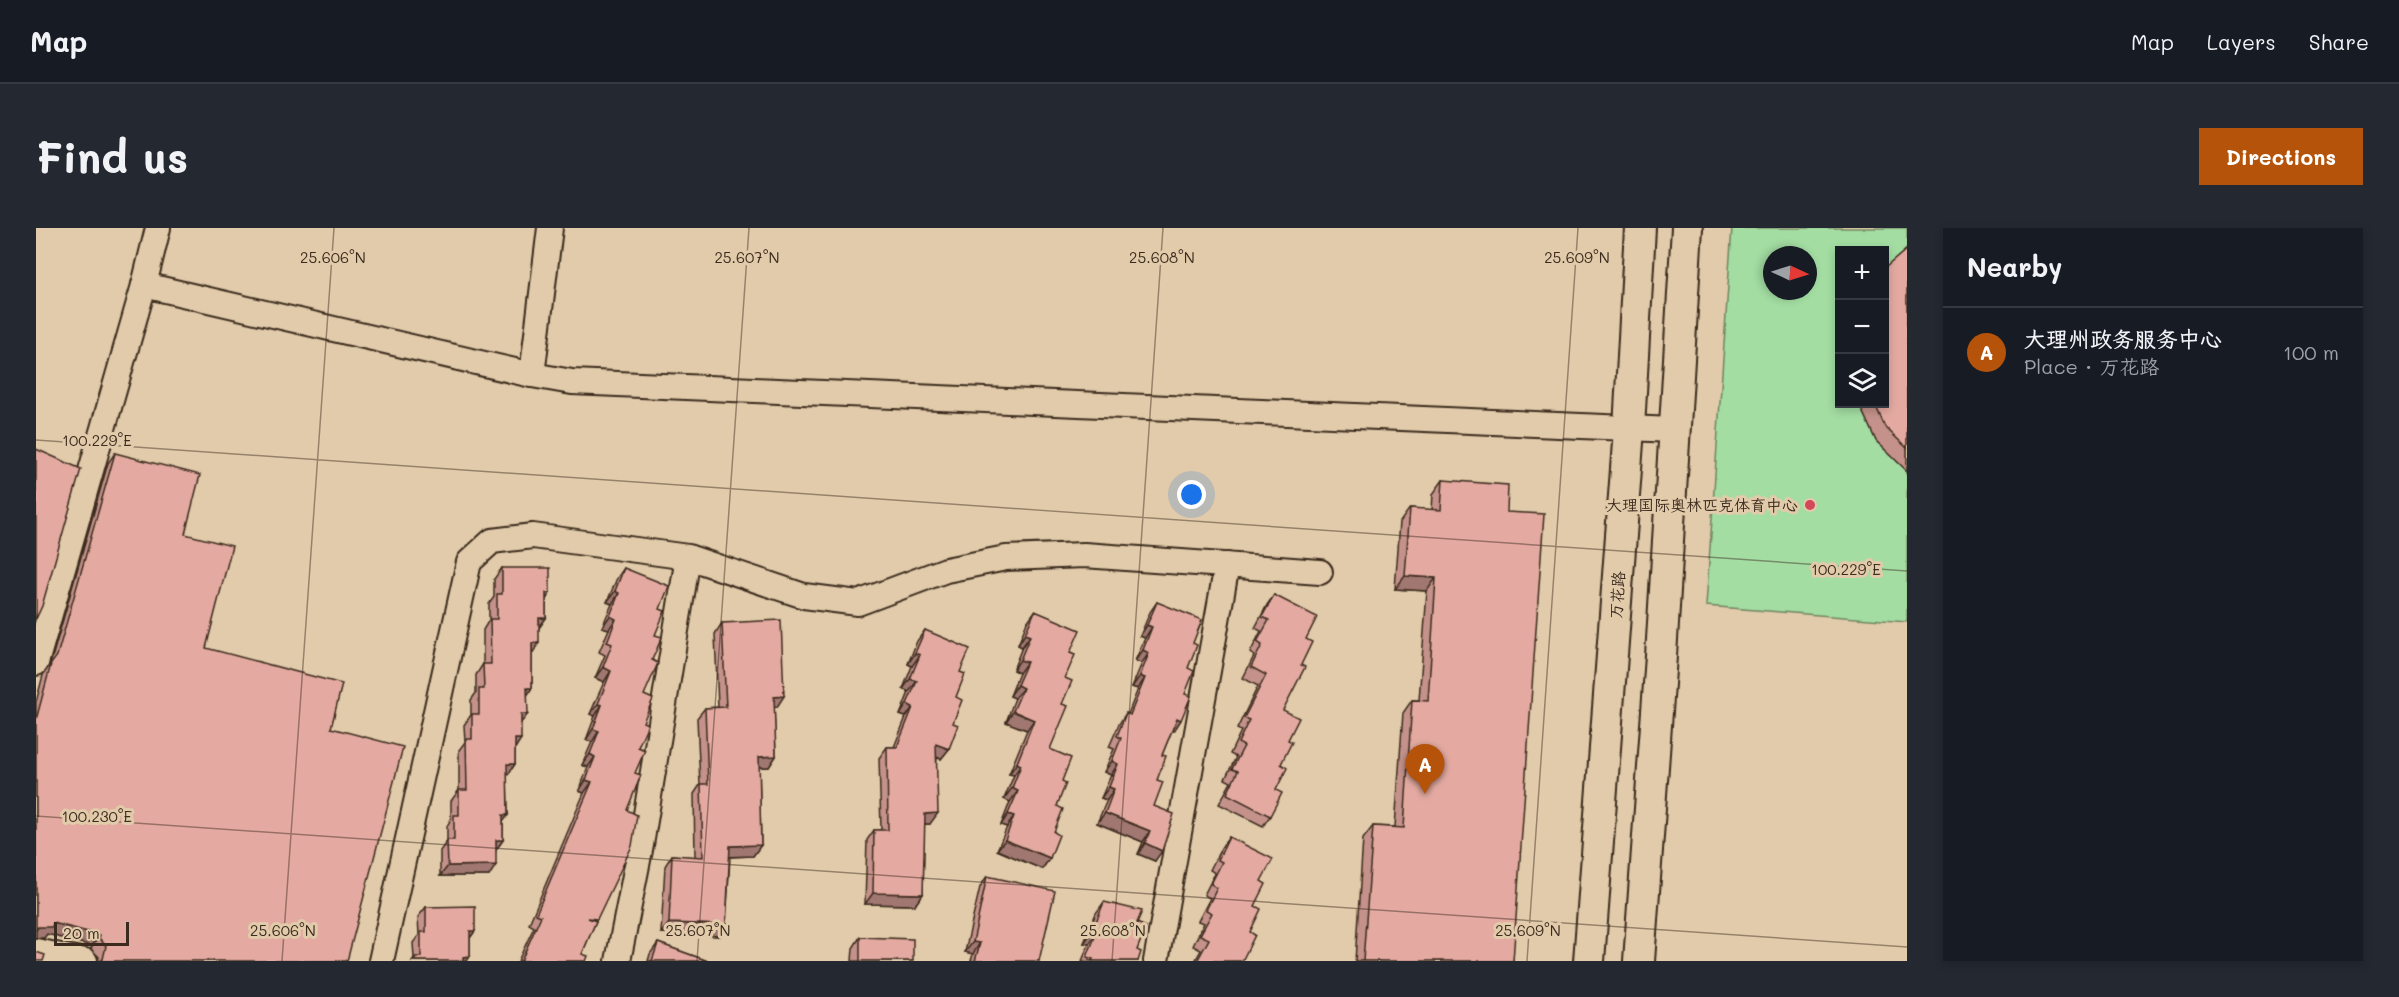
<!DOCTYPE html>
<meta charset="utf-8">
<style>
:root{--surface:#171b24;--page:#242831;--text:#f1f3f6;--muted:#9ea1a6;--line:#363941;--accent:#b45309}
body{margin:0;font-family:Mali,"LXGW WenKai TC",sans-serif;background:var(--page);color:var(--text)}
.controls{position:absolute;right:18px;top:18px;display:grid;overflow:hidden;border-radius:0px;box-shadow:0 3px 9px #0003}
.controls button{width:54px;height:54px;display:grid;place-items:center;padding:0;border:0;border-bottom:2px solid var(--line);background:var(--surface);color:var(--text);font:30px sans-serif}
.compass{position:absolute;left:1727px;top:18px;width:54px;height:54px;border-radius:50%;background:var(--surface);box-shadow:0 3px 9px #0003;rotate:94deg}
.scale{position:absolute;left:18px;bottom:15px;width:75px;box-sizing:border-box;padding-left:6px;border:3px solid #3b2a1e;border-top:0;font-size:16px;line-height:21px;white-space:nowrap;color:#3b2a1e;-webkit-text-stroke:4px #e1cbaa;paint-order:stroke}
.you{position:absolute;left:1156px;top:267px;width:21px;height:21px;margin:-15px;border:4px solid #fff;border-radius:50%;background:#1a73e8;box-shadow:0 0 0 9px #1a73e833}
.badge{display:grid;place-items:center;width:39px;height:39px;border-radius:50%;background:var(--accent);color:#fff;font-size:20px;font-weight:700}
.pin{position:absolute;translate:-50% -50px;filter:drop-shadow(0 2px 3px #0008)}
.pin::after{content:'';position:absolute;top:32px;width:21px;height:18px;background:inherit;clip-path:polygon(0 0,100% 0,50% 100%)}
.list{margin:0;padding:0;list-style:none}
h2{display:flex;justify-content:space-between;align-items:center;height:78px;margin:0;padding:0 24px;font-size:26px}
h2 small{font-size:20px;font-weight:400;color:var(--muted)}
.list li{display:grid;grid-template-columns:39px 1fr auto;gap:18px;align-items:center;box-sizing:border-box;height:90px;padding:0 24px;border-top:2px solid var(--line)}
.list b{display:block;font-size:22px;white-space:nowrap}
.list p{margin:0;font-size:20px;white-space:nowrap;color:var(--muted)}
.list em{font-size:20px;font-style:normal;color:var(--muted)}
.icon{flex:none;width:33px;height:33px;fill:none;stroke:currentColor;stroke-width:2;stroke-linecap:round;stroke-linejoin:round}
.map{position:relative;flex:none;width:1871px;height:733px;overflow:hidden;border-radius:0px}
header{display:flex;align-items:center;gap:36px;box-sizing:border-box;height:84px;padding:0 30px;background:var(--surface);border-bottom:2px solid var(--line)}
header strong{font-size:28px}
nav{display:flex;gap:33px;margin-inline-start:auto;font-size:21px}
.intro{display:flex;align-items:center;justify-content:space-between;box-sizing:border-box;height:144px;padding:0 36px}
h1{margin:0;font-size:42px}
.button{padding:15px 27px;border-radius:0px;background:var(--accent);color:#fff;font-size:21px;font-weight:700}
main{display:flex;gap:36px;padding:0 36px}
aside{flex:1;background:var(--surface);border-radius:0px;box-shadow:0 3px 9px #0003}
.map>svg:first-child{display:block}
</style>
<header>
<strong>Map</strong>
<nav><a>Map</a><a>Layers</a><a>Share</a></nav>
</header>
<div class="intro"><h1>Find us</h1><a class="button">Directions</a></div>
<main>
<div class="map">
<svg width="1871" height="733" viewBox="0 0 1871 733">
<rect width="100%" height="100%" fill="#e1cbaa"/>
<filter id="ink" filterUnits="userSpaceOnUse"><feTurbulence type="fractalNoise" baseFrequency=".0167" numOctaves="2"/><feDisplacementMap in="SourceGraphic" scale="12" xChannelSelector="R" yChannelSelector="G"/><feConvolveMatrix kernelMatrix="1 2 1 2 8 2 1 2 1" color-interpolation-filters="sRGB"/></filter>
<g filter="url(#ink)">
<!-- green -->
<path fill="#a3dda2" stroke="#6f8460" stroke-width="1.5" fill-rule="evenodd" d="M 1696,0 L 1871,0 L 1871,394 L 1670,378 ZM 1804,22 L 1848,22 L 1848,176 L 1804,176 ZM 1736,27 L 1772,27 L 1772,63 L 1736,63 Z"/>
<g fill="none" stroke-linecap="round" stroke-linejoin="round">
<defs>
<g id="minor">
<polyline points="108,57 496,147 536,154 1638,202"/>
<polyline points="496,147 514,0"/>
<polyline points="0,435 108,57 122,0"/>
<polyline points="0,723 49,733"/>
<polyline points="345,733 433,334 456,313 497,308 652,329 768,368 822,375 910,342 970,330 1048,327 1284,344"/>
<polyline points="582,733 605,617 652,329"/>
<polyline points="1120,733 1191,337"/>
</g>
<g id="tertiary">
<polyline points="1553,733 1593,201 1604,0"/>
<polyline points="1603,733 1625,428 1651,0"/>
</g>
</defs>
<!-- minor casing -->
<use href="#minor" stroke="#3b2a1e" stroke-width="28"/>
<!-- tertiary casing -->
<use href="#tertiary" stroke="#3b2a1e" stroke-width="34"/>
<!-- minor -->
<use href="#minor" stroke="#e1cbaa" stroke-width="24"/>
<!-- tertiary -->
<use href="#tertiary" stroke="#e1cbaa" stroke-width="30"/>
</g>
<!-- wall -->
<g fill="#c4928a" stroke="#3b2a1e" stroke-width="1.5">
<polygon points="1871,21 1871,243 1840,213 1823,176 1848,176"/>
<polygon points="79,225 149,306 170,420 295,500 311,733 62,733 63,729 55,721 56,718 11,706 8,710 0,710 0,474 7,447 14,437 72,235"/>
<polygon points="1407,252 1471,284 1477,733 1319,733 1327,611 1337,598 1359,599 1367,485 1376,472 1383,472 1391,363 1359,361 1364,294 1374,280 1396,282 1397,266"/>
<polygon points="466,340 514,365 510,372 510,390 503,400 496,425 496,460 491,467 479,519 479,536 471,547 472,587 467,594 467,612 460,622 453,648 404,648 404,623 411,613 411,598 415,591 415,573 423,562 423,522 429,514 428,497 435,487 435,472 440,465 440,447 447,436 447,402 453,392 453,376 458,369 458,351"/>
<polygon points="588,340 624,381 619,407 616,432 608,467 607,494 602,519 599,545 591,582 560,693 546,726 550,733 482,733 498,699 493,696 548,565 543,563 552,539 546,537 556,514 550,512 559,488 554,486 568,454 559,450 569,427 563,424 573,401 566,399 576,376 571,374 581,350"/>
<polygon points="1238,367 1270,411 1265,437 1247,482 1252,512 1245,536 1234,588 1227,598 1183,576 1195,554 1189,551 1200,529 1194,526 1205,503 1201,501 1222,458 1207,450 1218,428 1214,425 1225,403 1219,400 1231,377"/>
<polygon points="1121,374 1157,415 1152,440 1149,466 1138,503 1136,502 1126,527 1121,552 1118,578 1119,633 1102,626 1107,614 1061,595 1071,572 1065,570 1075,547 1068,544 1078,521 1073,519 1083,496 1090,485 1092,486 1102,461 1096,459 1106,435 1099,433 1109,410 1104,408 1114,384"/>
<polygon points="999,383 1034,425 1029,450 1026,476 1014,521 1026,553 1021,578 1014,630 1006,641 961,622 971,599 965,597 974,574 968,571 978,547 973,546 991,502 970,494 979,470 974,468 983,445 977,442 986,419 982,417 991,394"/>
<polygon points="686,395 741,479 738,479 740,528 733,539 723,539 725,617 717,628 694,629 690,697 683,708 625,705 629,638 636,627 659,629 658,566 664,557 661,490 669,480 682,479 679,406"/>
<polygon points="889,402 924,444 920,469 913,521 905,531 901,530 894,596 888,596 887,666 879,677 829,676 831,612 838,602 845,602 843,530 851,519 858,519 870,489 864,487 873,464 867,461 876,438 872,436 881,413"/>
<polygon points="1193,609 1225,653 1206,733 1159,733 1165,722 1157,718 1168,695 1162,693 1174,670 1168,667 1179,645 1174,642 1185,620"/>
<polygon points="951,648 1003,733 935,733 937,726 929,724 944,659"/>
<polygon points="1068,674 1101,695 1101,722 1102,733 1046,733 1053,716 1048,715 1060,685"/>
<polygon points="390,679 439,703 434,710 434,728 431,733 376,733 378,730 377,715 383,707 382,689"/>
<polygon points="824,709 877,733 816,733 817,720"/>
<polygon points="622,715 672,733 612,733 614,726"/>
</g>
<!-- shaded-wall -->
<g fill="#a07771" stroke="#3b2a1e" stroke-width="1.5">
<polygon points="1369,348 1400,350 1391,363 1359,361"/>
<polygon points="579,363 583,365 576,376 571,374"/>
<polygon points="510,365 514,365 507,376"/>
<polygon points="574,388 580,391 573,401 566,399"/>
<polygon points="503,390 510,390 502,401"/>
<polygon points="1111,397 1116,399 1109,410 1104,408"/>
<polygon points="989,406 994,408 986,419 982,417"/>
<polygon points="496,415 503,415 496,426"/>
<polygon points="1107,422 1113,425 1106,435 1099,433"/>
<polygon points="879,425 884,427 876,438 872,436"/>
<polygon points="984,432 991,434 983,445 977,442"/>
<polygon points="567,439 575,443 568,454 559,450"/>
<polygon points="1104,448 1109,450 1102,461 1096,459"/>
<polygon points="874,451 881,453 873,464 867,461"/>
<polygon points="981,457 987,460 979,470 974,468"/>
<polygon points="491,460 496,460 489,471"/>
<polygon points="748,468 741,479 730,480 738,469"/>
<polygon points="562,476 566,477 559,488 554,486"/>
<polygon points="871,476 877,479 870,489 864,487"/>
<polygon points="977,483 998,492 991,502 970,494"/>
<polygon points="485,486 492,486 484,496"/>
<polygon points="1141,490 1145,492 1138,503 1134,501"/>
<polygon points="557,501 563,503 556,514 550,512"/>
<polygon points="479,511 485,511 478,522"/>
<polygon points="900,516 913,521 905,531 893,526"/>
<polygon points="554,526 559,529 552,539 546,537"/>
<polygon points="740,528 733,539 715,539 723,529"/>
<polygon points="1076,533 1082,536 1075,547 1068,544"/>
<polygon points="981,535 985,537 978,547 973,546"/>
<polygon points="471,536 479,536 472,547 463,547"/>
<polygon points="550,552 556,554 548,565 543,563"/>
<polygon points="1073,559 1078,561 1071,572 1065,570"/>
<polygon points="976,560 982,563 974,574 968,571"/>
<polygon points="902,585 894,596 881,596 889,586"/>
<polygon points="1069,585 1114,603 1107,614 1061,595"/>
<polygon points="972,586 978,588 971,599 965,597"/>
<polygon points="467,587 472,587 464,597"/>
<polygon points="460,612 467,612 459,623"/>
<polygon points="969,612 1014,630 1006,641 961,622"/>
<polygon points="1109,615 1126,623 1119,633 1102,626"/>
<polygon points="725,617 717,628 687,629 694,618"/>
<polygon points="460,637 453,648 404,648 412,638"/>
<polygon points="837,665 887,666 879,677 829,676"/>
<polygon points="17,695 64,707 56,718 11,706 8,710 0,710 0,702 2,699"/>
<polygon points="633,695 690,697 683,708 625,705"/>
<polygon points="434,703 439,703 431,714"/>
<polygon points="1056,704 1060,706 1053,716 1048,715"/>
<polygon points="937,714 944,715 937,726 929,724"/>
<polygon points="434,728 431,733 424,733 427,729"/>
</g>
<!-- building -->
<g fill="#e4aaa1" stroke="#3b2a1e" stroke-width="1.5">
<polygon points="1871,21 1871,220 1849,199 1839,176 1848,176 1848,42 1850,39"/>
<polygon points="0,221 45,241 6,378 0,391"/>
<polygon points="79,225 164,247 149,306 196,318 170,420 306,456 295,500 367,519 311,733 64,733 67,731 70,718 63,710 64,707 17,695 16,699 2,699 0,702 0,492 15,436 21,428"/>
<polygon points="1407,252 1472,257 1471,284 1508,286 1477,733 1327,733 1337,598 1368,600 1376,472 1392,473 1400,350 1369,348 1374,280 1405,282"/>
<polygon points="466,340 514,340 514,365 510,365 510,390 503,390 503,415 496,415 496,460 491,460 492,486 485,486 485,511 479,511 479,536 471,536 472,587 467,587 467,612 460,612 460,637 412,638 411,612 418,612 418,587 423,587 423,562 431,562 430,511 436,511 436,486 443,486 443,461 448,461 447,436 455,436 454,391 461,391 461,366 466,366"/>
<polygon points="588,340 633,358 624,381 629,383 619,407 626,409 616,432 622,435 608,467 617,471 607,494 612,496 602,519 609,522 599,545 605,547 591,582 601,587 596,618 561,691 552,690 560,693 546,726 552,728 550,733 485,733 505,688 500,686 556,554 550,552 559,529 554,526 563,503 557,501 566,477 562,476 575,443 567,439 576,416 571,414 580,391 574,388 583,365 579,363"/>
<polygon points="1238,367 1281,389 1270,411 1276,414 1265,437 1269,439 1247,482 1263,490 1252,512 1256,514 1245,536 1251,540 1240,562 1246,565 1234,588 1191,566 1202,543 1196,541 1208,518 1202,515 1213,492 1208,490 1230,447 1215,439 1226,417 1221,414 1233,392 1226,389"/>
<polygon points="1121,374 1166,392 1157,415 1161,417 1152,440 1158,443 1149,466 1155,468 1145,492 1141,490 1126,527 1130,528 1121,552 1127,554 1118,578 1138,586 1126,623 1109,615 1114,603 1069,585 1078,561 1073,559 1082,536 1076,533 1085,510 1081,508 1090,485 1094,487 1109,450 1104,448 1113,425 1107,422 1116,399 1111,397"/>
<polygon points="999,383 1044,402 1034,425 1039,427 1029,450 1036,453 1026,476 1032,478 1014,521 1035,530 1026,553 1030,555 1021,578 1027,581 1018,604 1023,607 1014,630 969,612 978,588 972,586 982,563 976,560 985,537 981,535 998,492 977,483 987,460 981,457 991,434 984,432 994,408 989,406"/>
<polygon points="745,392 748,468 738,469 740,528 723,529 725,617 694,618 690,697 633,695 636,627 667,629 665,556 672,556 669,480 690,479 686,395"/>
<polygon points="889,402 934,421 924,444 929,446 920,469 926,472 917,495 922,497 913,521 900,516 902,585 889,586 887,666 837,665 838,602 852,602 851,519 861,519 877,479 871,476 881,453 874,451 884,427 879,425"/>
<polygon points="1193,609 1237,631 1225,653 1230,656 1219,678 1225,681 1214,704 1219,707 1206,733 1161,733 1173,711 1164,707 1176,685 1170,682 1181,660 1175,656 1186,634 1182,632"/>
<polygon points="951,648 1019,663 1003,733 939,733 944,715 937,714"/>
<polygon points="1068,674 1106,683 1101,695 1110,699 1101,722 1105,724 1102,733 1056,733 1057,731 1051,729 1060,706 1056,704"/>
<polygon points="439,678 439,703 434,703 434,728 427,729 427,733 379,733 379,729 385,729 385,704 390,704 390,679"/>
<polygon points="824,709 877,711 877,733 824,733"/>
<polygon points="622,715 672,733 616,733"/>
<polygon points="0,724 9,727 7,733 0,733"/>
</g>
</g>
<!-- ticks -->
<path fill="none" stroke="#3b2a1e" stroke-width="1.5" stroke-opacity="0.45" d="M 0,212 L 1871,343M 0,588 L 1871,719M 246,733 L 298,0M 661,733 L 713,0M 1076,733 L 1127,0M 1491,733 L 1542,0"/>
<!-- markers -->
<circle fill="#d1495b" stroke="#e1cbaa" stroke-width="2" cx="1774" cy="277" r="6"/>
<g text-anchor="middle" stroke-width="6" stroke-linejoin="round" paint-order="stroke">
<!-- poi labels -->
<g font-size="16" fill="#3b2a1e" stroke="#e1cbaa" text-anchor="end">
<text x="1762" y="283">大理国际奥林匹克体育中心</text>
</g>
<!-- street labels -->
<g font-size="16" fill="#3b2a1e" stroke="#e1cbaa">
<text transform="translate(1581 367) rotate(-86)" y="6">万花路</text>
</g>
</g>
<g font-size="15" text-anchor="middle" fill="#3b2a1e" stroke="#e1cbaa" stroke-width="6" stroke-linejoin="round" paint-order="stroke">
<text x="297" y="35">25.606°N</text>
<text x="711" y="35">25.607°N</text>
<text x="1126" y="35">25.608°N</text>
<text x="1541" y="35">25.609°N</text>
<text x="61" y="218">100.229°E</text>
<text x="1810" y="347">100.229°E</text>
<text x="61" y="594">100.230°E</text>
<text x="247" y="708">25.606°N</text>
<text x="662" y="708">25.607°N</text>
<text x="1077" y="708">25.608°N</text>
<text x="1492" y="708">25.609°N</text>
</g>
</svg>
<div class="controls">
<button>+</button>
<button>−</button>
<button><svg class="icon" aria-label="layers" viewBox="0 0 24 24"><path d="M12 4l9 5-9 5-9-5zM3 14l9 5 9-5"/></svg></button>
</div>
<svg class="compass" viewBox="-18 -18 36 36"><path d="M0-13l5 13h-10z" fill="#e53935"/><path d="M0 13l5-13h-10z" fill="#9ea1a6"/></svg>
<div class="scale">20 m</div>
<div class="you"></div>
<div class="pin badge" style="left:1389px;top:566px">A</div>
</div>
<aside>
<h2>Nearby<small></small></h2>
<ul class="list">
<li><span class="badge">A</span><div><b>大理州政务服务中心</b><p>Place · 万花路</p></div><em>100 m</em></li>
</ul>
</aside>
</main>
